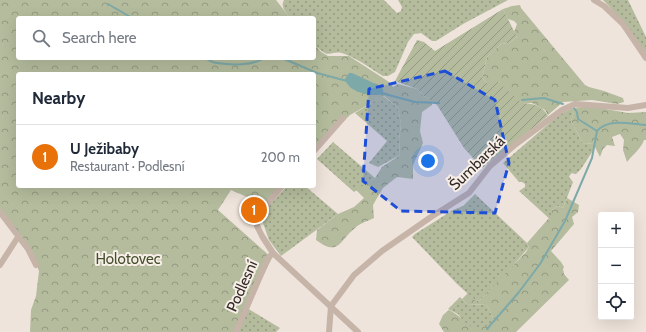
<!DOCTYPE html>
<meta charset="utf-8">
<style>
:root{--surface:#fff;--page:#f2f2f3;--text:#1f2937;--muted:#747a83;--line:#e0e1e3;--accent:#2563eb}
body{margin:0;font-family:Cabin,sans-serif;background:var(--page);color:var(--text)}
.controls{position:absolute;right:12px;bottom:12px;display:grid;overflow:hidden;border-radius:4px;box-shadow:0 4px 16px #0002}
.controls button{width:36px;height:36px;display:grid;place-items:center;padding:0;border:0;border-bottom:1px solid var(--line);background:var(--surface);color:var(--text);font:20px sans-serif}
.you{position:absolute;left:428px;top:161px;width:14px;height:14px;margin:-10px;border:3px solid #fff;border-radius:50%;background:#1a73e8;box-shadow:0 0 0 6px #1a73e833}
.badge{display:grid;place-items:center;width:26px;height:26px;border-radius:50%;background:var(--accent);color:#fff;font-size:13px;font-weight:700}
.pin{position:absolute;translate:-50% -50%;border:2px solid #fff;box-shadow:0 1px 4px #0006}
.list{margin:0;padding:0;list-style:none}
h2{display:flex;justify-content:space-between;align-items:center;height:52px;margin:0;padding:0 16px;font-size:17px}
h2 small{font-size:13px;font-weight:400;color:var(--muted)}
.list li{display:grid;grid-template-columns:26px 1fr auto;gap:12px;align-items:center;box-sizing:border-box;height:64px;padding:0 16px;border-top:1px solid var(--line)}
.list b{display:block;font-size:15px;white-space:nowrap}
.list p{margin:0;font-size:13px;white-space:nowrap;color:var(--muted)}
.list em{font-size:13px;font-style:normal;color:var(--muted)}
.icon{flex:none;width:22px;height:22px;fill:none;stroke:currentColor;stroke-width:2;stroke-linecap:round;stroke-linejoin:round}
.map{position:relative;flex:none;width:646px;height:332px;overflow:hidden}
.search{position:absolute;background:var(--surface);box-shadow:0 4px 16px #0002;left:16px;top:16px;width:300px;height:44px;display:flex;align-items:center;gap:10px;box-sizing:border-box;padding:0 14px;border-radius:4px;color:var(--muted);font-size:15px}
.panel{position:absolute;background:var(--surface);box-shadow:0 4px 16px #0002;left:16px;top:72px;width:300px;height:116px;border-radius:4px}
.map>svg:first-child{display:block}
</style>
<div class="map">
<svg width="646" height="332" viewBox="0 0 646 332">
<defs>
<pattern id="grass-dots" width="8" height="8" patternUnits="userSpaceOnUse"><rect width="8" height="8" fill="#b4bc9d"/><path d="M2 2h.1M6 6h.1" fill="none" stroke="#939980" stroke-width="1.8" stroke-linecap="round"/></pattern>
<pattern id="forest-crowns" width="20" height="18" patternUnits="userSpaceOnUse"><rect width="20" height="18" fill="#b4bc9d"/><path d="M2 6a3 3 0 1 1 6 0M12 15a3 3 0 1 1 6 0" fill="none" stroke="#939980"/></pattern>
<pattern id="garden-furrows" width="10" height="10" patternUnits="userSpaceOnUse"><rect width="10" height="10" fill="#b4bc9d"/><path d="M-1 1l2-2M0 10L10 0M9 11l2-2" fill="none" stroke="#939980"/></pattern>
</defs>
<rect width="100%" height="100%" fill="#efe4db"/>
<!-- grass -->
<g fill="url(#grass-dots)">
<path d="M 284,0 L 384,0 L 397,13 L 401,11 L 402,7 L 398,0 L 508,0 L 463,24 L 436,41 L 432,41 L 421,33 L 414,34 L 408,42 L 395,72 L 388,76 L 383,76 C 371,69 360,60 347,55 C 330,47 332,63 314,44 L 314,18 L 290,18 C 286,12 280,7 284,0 Z"/>
<path d="M 603,0 L 628,0 L 646,37 L 646,53 C 632,34 619,16 603,0 Z"/>
<polygon points="383,96 398,108 401,124 399,140 400,155 378,167 369,163 387,141 355,113"/>
<polygon points="573,108 574,112 571,121 582,142 585,144 593,143 595,146 594,149 581,169 576,174 572,173 570,175 569,177 573,182 563,208 558,206 552,210 552,221 519,191 525,187 525,184 522,182 519,182 503,163 560,114"/>
<polygon points="333,142 375,178 354,192 317,159"/>
<polygon points="287,186 305,186 338,214 281,256 269,240 262,220 266,209"/>
<polygon points="475,194 527,243 529,247 505,275 480,300 476,301 457,284 412,237 415,234 453,210 463,206"/>
<polygon points="460,297 467,304 487,305 494,320 493,325 479,330 468,327 458,314 448,309"/>
<polygon points="247,308 280,328 276,332 238,332"/>
</g>
<!-- forest -->
<g fill="url(#forest-crowns)">
<path d="M 0,0 L 276,0 L 290,18 L 18,18 L 18,58 L 314,58 L 314,44 L 321,52 L 328,56 L 349,56 L 389,82 L 393,87 L 398,84 L 417,89 L 424,96 L 432,101 L 432,105 L 422,112 L 420,131 L 423,143 L 413,165 L 413,179 L 397,177 L 383,188 L 373,205 L 374,218 C 368,221 360,223 355,228 C 339,241 339,257 316,240 L 317,230 L 338,214 L 354,207 L 364,198 L 356,190 L 375,178 L 382,167 L 400,155 L 399,140 L 401,124 L 398,108 L 384,96 L 350,115 L 314,151 L 314,74 L 18,74 L 18,186 L 280,186 L 263,204 L 231,190 L 218,210 L 272,258 L 252,298 L 237,332 L 30,332 L 31,310 L 36,296 L 39,271 L 30,249 L 0,210 Z"/>
<polygon points="520,5 521,8 585,85 589,87 604,91 623,98 624,102 617,104 592,100 563,102 548,115 545,110 532,103 522,103 510,95 487,83 482,78 487,57 501,44 509,43 517,37 514,32 517,24 514,21 508,19 503,9 512,6"/>
<path d="M 589,106 L 628,113 L 646,112 L 646,140 L 644,140 C 641,149 633,154 627,162 L 623,150 L 624,140 L 620,134 L 612,137 L 615,146 L 607,145 L 603,149 L 600,157 L 593,143 L 585,144 L 582,142 L 571,121 L 574,112 L 573,108 Z"/>
<path d="M 567,198 L 579,205 L 578,212 L 572,217 L 574,224 L 551,251 L 561,262 L 564,267 L 563,269 L 564,274 L 569,280 L 516,332 L 444,332 L 439,324 L 443,315 L 449,310 C 471,321 463,332 493,325 L 494,320 L 487,305 L 467,304 L 462,299 L 468,293 L 476,301 L 480,300 L 526,252 L 529,247 L 527,243 L 549,218 L 551,220 L 552,210 L 558,206 L 563,208 Z"/>
</g>
<!-- garden -->
<path fill="url(#garden-furrows)" d="M 503,9 L 517,37 L 509,43 L 501,44 L 487,57 L 482,78 L 487,83 L 498,82 L 522,103 C 532,103 543,106 548,116 L 482,168 L 464,148 L 437,105 L 424,96 L 417,89 L 395,81 L 417,40 L 424,42 L 435,51 Z"/>
<!-- water -->
<path fill="#7da9a8" d="M 349,73 L 352,73 L 382,87 L 384,94 C 371,97 349,93 345,79 Z"/>
<g fill="none" stroke-linecap="round" stroke-linejoin="round">
<!-- stream -->
<g stroke="#7da9a8" stroke-width="2">
<polyline points="108,4 132,18"/>
<path d="M 205,58 C 209,60 213,63 217,63 C 230,65 253,66 264,58"/>
<polyline points="282,58 317,73 347,81"/>
<polyline points="381,93 415,102 439,103"/>
<polyline points="522,100 544,98 563,104"/>
<path d="M 573,107 L 577,112 L 578,119 L 597,131 C 608,118 630,124 646,125"/>
<polyline points="487,329 519,292 540,264 565,221 592,158 597,131"/>
</g>
<!-- minor -->
<g stroke="#c6b4a9" stroke-width="6">
<polyline points="594,0 604,6 623,24 646,58"/>
<polyline points="314,151 343,118"/>
<polyline points="282,186 257,216 257,226 262,236 273,253 358,332"/>
<polyline points="0,212 28,249 36,265"/>
<polyline points="0,265 18,237"/>
<polyline points="236,332 268,258 273,253"/>
<polyline points="329,332 331,306 354,275 382,251 431,217 469,193 490,166 516,144 562,110 575,104 628,108 646,105"/>
</g>
</g>
<!-- marked area -->
<path fill="#1d4ed8" fill-opacity="0.2" stroke="#1d4ed8" stroke-width="3" stroke-dasharray="8 5" stroke-linejoin="round" d="M 445,71 L 495,100 L 509,163 L 495,213 L 401,211 L 363,181 L 369,89 Z"/>
<g text-anchor="middle" stroke-width="4" stroke-linejoin="round" paint-order="stroke">
<!-- street labels -->
<g font-size="15" fill="#332b28" stroke="#f7efe7">
<text transform="translate(477 163) rotate(-44)" y="5">Šumbarská</text>
<text transform="translate(242 286) rotate(-66)" y="5">Podlesní</text>
</g>
<!-- park labels -->
<g font-size="15" fill="#454f2e" stroke="#f7efe7">
<text x="128" y="264">Holotovec</text>
</g>
</g>
</svg>
<div class="controls">
<button>+</button>
<button>−</button>
<button><svg class="icon" aria-label="locate" viewBox="0 0 24 24"><circle cx="12" cy="12" r="6"/><path d="M12 2v4M12 18v4M2 12h4M18 12h4"/></svg></button>
</div>
<div class="you"></div>
<div class="pin badge" style="left:254px;top:210px;background:#e8710a">1</div>
<div class="search"><svg class="icon" aria-label="search" viewBox="0 0 24 24"><circle cx="10" cy="10" r="6"/><path d="M15 15l6 6"/></svg>Search here</div>
<section class="panel">
<h2>Nearby<small></small></h2>
<ul class="list">
<li><span class="badge" style="background:#e8710a">1</span><div><b>U Ježibaby</b><p>Restaurant · Podlesní</p></div><em>200 m</em></li>
</ul>
</section>
</div>
